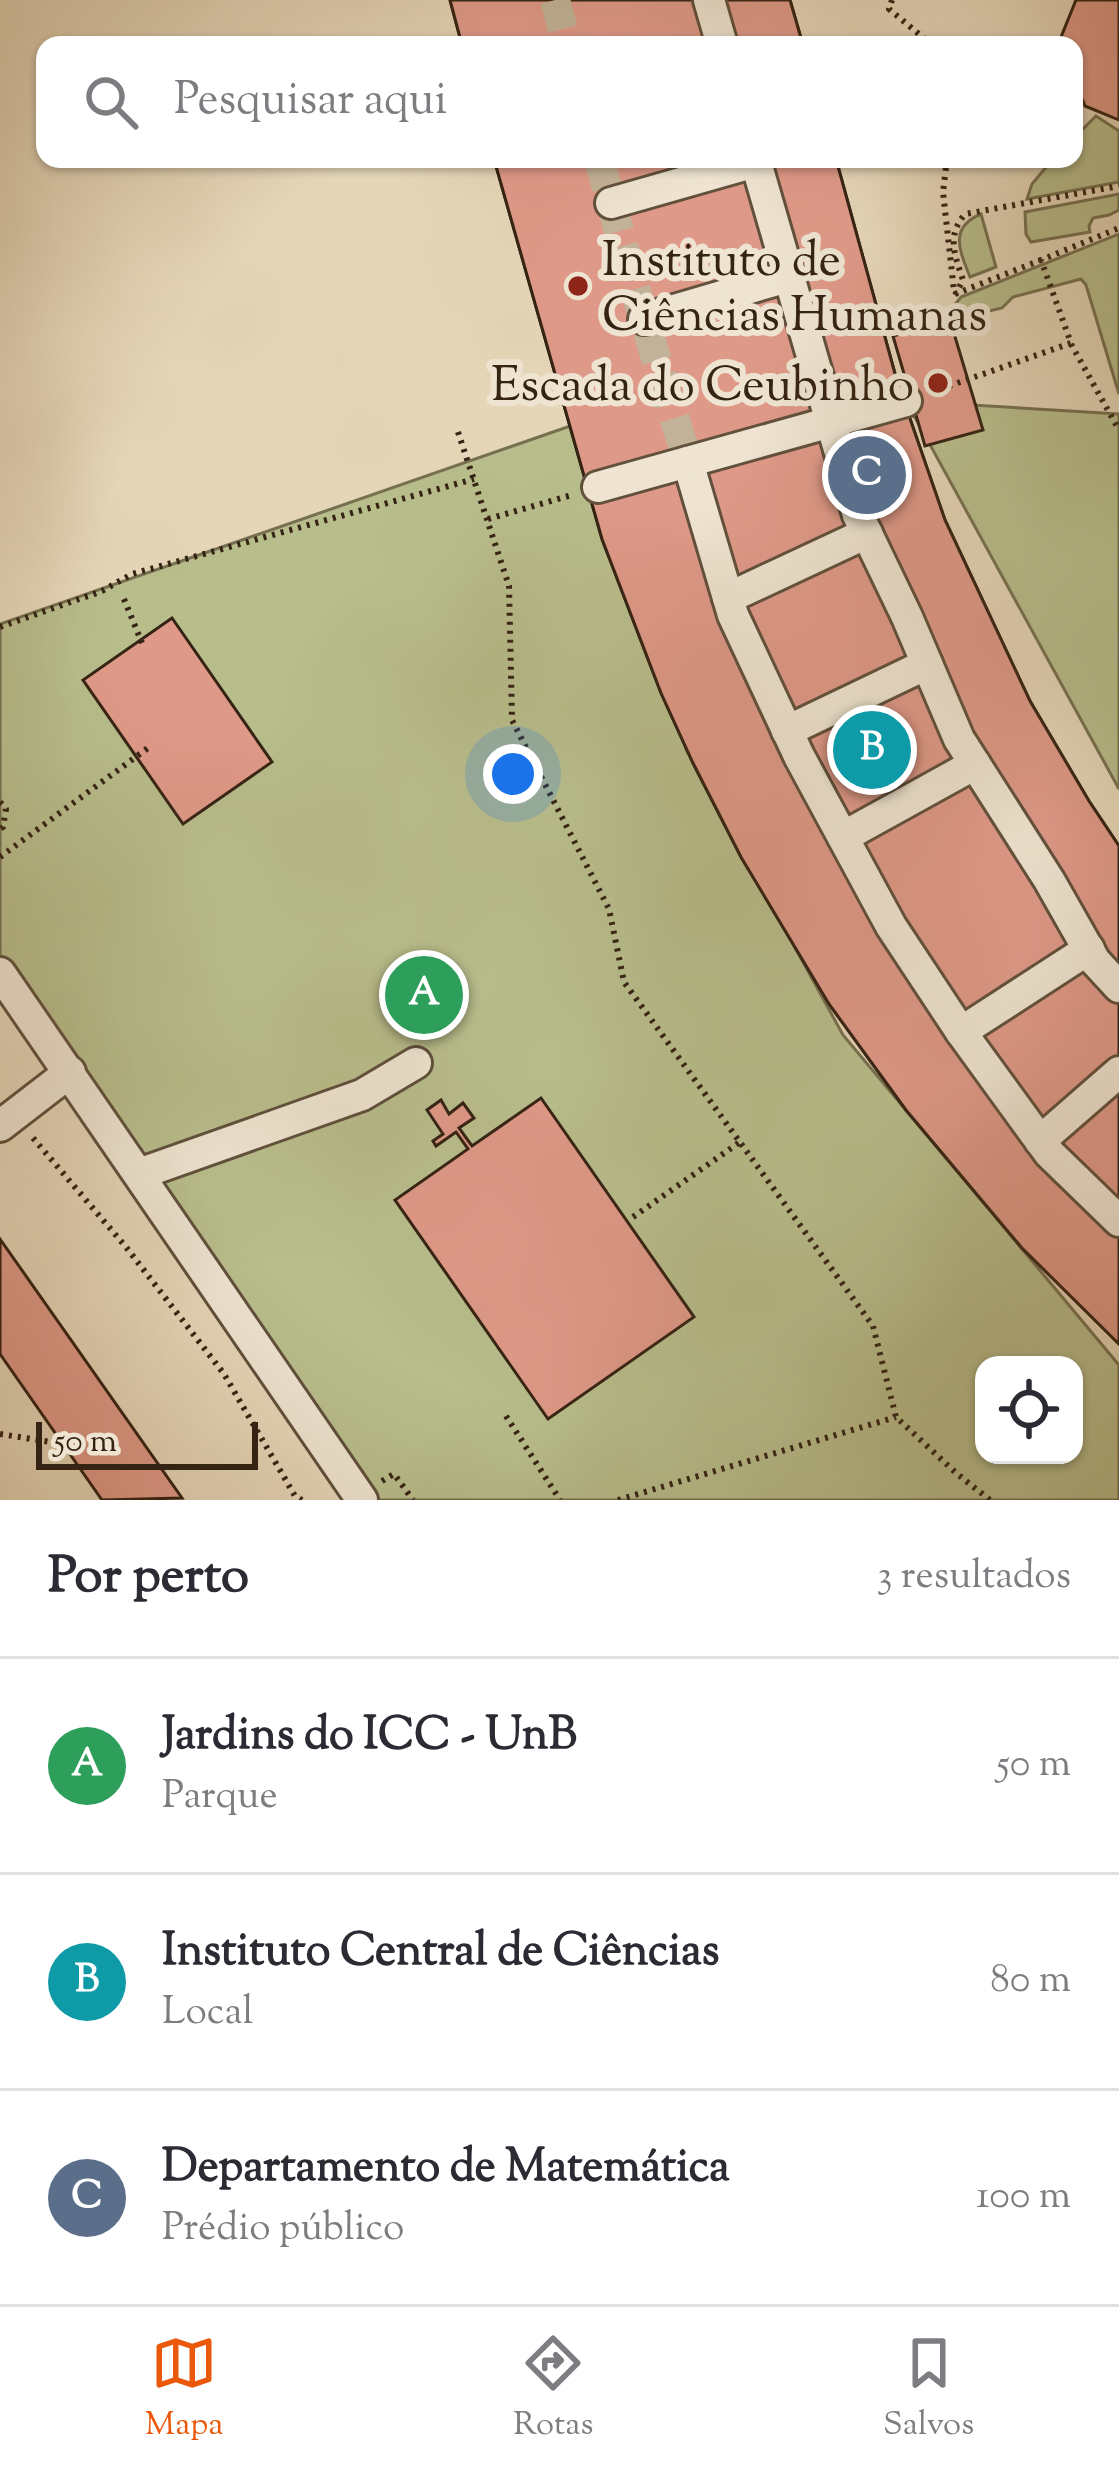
<!DOCTYPE html>
<html lang="pt">
<meta charset="utf-8">
<style>
:root{--surface:#fff;--page:#f2f2f3;--text:#2b2b33;--muted:#7c7c81;--line:#e1e1e2;--accent:#ea580c}
body{margin:0;font-family:"Sorts Mill Goudy",serif;background:var(--page);color:var(--text)}
.controls{position:absolute;right:36px;bottom:36px;display:grid;overflow:hidden;border-radius:24px;box-shadow:0 3px 9px #0004}
.controls button{width:108px;height:108px;display:grid;place-items:center;padding:0;border:0;border-bottom:3px solid var(--line);background:var(--surface);color:var(--text);font:60px sans-serif}
.scale{position:absolute;left:36px;bottom:30px;width:222px;box-sizing:border-box;padding-left:12px;border:6px solid #352313;border-top:0;font-size:33px;line-height:42px;white-space:nowrap;color:#352313;-webkit-text-stroke:9px #eee4d1;paint-order:stroke}
.you{position:absolute;left:513px;top:774px;width:42px;height:42px;margin:-30px;border:9px solid #fff;border-radius:50%;background:#1a73e8;box-shadow:0 0 0 18px #1a73e833}
.badge{display:grid;place-items:center;width:78px;height:78px;border-radius:50%;background:var(--accent);color:#fff;font-size:39px;font-weight:700}
.pin{position:absolute;translate:-50% -50%;border:6px solid #fff;box-shadow:0 3px 12px #0006}
.list{margin:0;padding:0;list-style:none}
h2{display:flex;justify-content:space-between;align-items:center;height:156px;margin:0;padding:0 48px;font-size:51px}
h2 small{font-size:39px;font-weight:400;color:var(--muted)}
.list li{display:grid;grid-template-columns:78px 1fr auto;gap:36px;align-items:center;box-sizing:border-box;height:216px;padding:0 48px;border-top:3px solid var(--line)}
.list b{display:block;font-size:45px;white-space:nowrap}
.list p{margin:0;font-size:39px;white-space:nowrap;color:var(--muted)}
.list em{font-size:39px;font-style:normal;color:var(--muted)}
.icon{flex:none;width:66px;height:66px;fill:none;stroke:currentColor;stroke-width:2;stroke-linecap:round;stroke-linejoin:round}
.map{position:relative;flex:none;width:1119px;height:1500px;overflow:hidden}
.search{position:absolute;background:var(--surface);box-shadow:0 3px 9px #0004;left:36px;right:36px;top:36px;height:132px;display:flex;align-items:center;gap:30px;box-sizing:border-box;padding:0 42px;border-radius:24px;color:var(--muted);font-size:45px}
.sheet{height:804px;background:var(--surface)}
nav{display:flex;justify-content:space-around;align-items:center;box-sizing:border-box;height:168px;border-top:3px solid var(--line);background:var(--surface);font-size:33px;color:var(--muted)}
nav a{display:grid;justify-items:center;gap:6px}
nav .on{color:var(--accent)}
.map>svg:first-child{display:block}
</style>
<div class="map">
<svg width="1119" height="1500" viewBox="0 0 1119 1500">
<rect width="100%" height="100%" fill="#e5d6b8"/>
<filter id="stains"><feTurbulence type="fractalNoise" baseFrequency=".00167" numOctaves="4"/><feColorMatrix values="0 0 0 0 .2 0 0 0 0 .09 0 0 0 0 .02 0 0 0 .5 -.17"/></filter>
<radialGradient id="worn" r=".72"><stop offset=".6" stop-color="#630" stop-opacity="0"/><stop offset="1" stop-color="#630" stop-opacity=".3"/></radialGradient>
<!-- green -->
<g fill="#b8bd8c" stroke="#767050" stroke-width="3" fill-rule="evenodd">
<polygon points="1096,116 1119,131 1119,182 1027,199 1032,184 1053,159 1074,159 1074,138"/>
<polygon points="1119,194 1119,210 1109,215 1093,218 1089,226 1090,232 1031,242 1026,234 1025,212"/>
<path d="M 981,214 L 996,267 L 970,277 C 960,251 948,228 981,214 Z"/>
<polygon points="1119,234 1119,394 1086,285 1081,279 1013,297 1002,308 951,320 949,312 961,297"/>
<polygon points="906,401 1119,414 1119,789"/>
<path d="M 579,423 L 686,749 L 843,1035 L 1119,1365 L 1119,1500 L 361,1500 L 0,955 L 0,624 ZM 984,1365 L 1074,1365 L 1074,1455 L 984,1455 Z"/>
</g>
<!-- building -->
<g fill="#df9988" stroke="#352313" stroke-width="3" fill-rule="evenodd">
<polygon points="450,0 621,0 582,11 588,33 652,14 648,0 790,0 803,45 462,45"/>
<polygon points="450,0 790,0 803,45 462,45"/>
<polygon points="1076,0 1119,0 1119,120 1085,106 1074,80 1074,45 1060,45 1059,42"/>
<path d="M 494,159 L 836,159 L 897,381 L 945,520 L 1030,701 L 1089,801 L 1119,846 L 1119,1127 L 1098,1146 L 1114,1164 L 1119,1160 L 1119,1344 L 1022,1248 L 906,1110 L 829,1004 L 741,857 L 693,763 L 661,693 L 602,539 ZM 710,224 L 716,245 L 652,264 L 646,243 ZM 743,339 L 752,374 L 688,391 L 679,357 ZM 786,487 L 798,523 L 737,545 L 725,508 ZM 838,622 L 847,643 L 787,669 L 777,646 ZM 859,738 L 871,760 L 840,777 L 828,754 ZM 1005,923 L 1019,942 L 964,981 L 950,961 ZM 1073,1014 L 1088,1033 L 1036,1075 L 1020,1055 Z"/>
<polygon points="494,159 836,159 897,381 945,520 1030,701 1089,801 1119,846 1119,1344 1022,1248 906,1110 829,1004 741,857 693,763 661,693 602,539"/>
<polygon points="950,320 983,430 925,446 893,336"/>
<polygon points="172,618 272,762 183,824 83,680"/>
<polygon points="541,1098 694,1317 548,1419 395,1200 468,1149 456,1132 436,1146 433,1141 443,1134 427,1110 441,1100 449,1114 463,1103 474,1118 459,1128 472,1146"/>
<polygon points="0,1239 182,1498 102,1500 0,1354"/>
</g>
<g fill="none" stroke-linecap="round" stroke-linejoin="round">
<!-- minor-tunnel -->
<g stroke="#c2b297" stroke-width="30" stroke-dasharray="30 15" stroke-linecap="butt">
<polyline points="555,0 567,45"/>
<polyline points="599,159 640,306 688,462"/>
</g>
<defs>
<g id="minor">
<polyline points="709,0 722,45"/>
<polyline points="755,159 858,515 907,617 959,739 1049,880 1095,961 1119,987"/>
<polyline points="611,203 755,162"/>
<polyline points="644,319 787,277"/>
<polyline points="688,462 733,615 799,756 891,926 961,1032 1049,1153 1119,1221"/>
<polyline points="598,487 906,401"/>
<polyline points="728,598 867,533"/>
<polyline points="787,731 927,664"/>
<polyline points="843,837 975,764"/>
<polyline points="0,973 362,1500"/>
<polyline points="961,1032 1089,949"/>
<polyline points="0,1126 70,1072"/>
<polyline points="1040,1141 1119,1072"/>
<polyline points="139,1174 362,1095 416,1063"/>
</g>
</defs>
<!-- minor casing -->
<use href="#minor" stroke="#61503c" stroke-width="36"/>
<!-- path -->
<g stroke="#352313" stroke-width="6" stroke-dasharray="3 6" stroke-linecap="butt">
<polyline points="892,0 889,9 932,45"/>
<polyline points="947,159 943,192 954,291"/>
<polyline points="955,294 1041,260"/>
<path d="M 955,295 L 963,280 C 955,256 946,236 965,214 L 1119,186"/>
<polyline points="1071,344 1119,430"/>
<polyline points="932,392 1071,343 1041,260 1119,228"/>
<polyline points="458,432 509,586 512,720 609,909 624,982 873,1326 896,1417 956,1473 990,1500"/>
<polyline points="488,519 572,495"/>
<polyline points="124,599 142,643"/>
<polyline points="0,627 102,591 132,574 474,479"/>
<polyline points="0,802 6,809 3,827 0,829"/>
<polyline points="0,857 152,745"/>
<polyline points="33,1138 126,1247 224,1374 295,1496 302,1500"/>
<polyline points="633,1217 740,1142"/>
<polyline points="506,1416 560,1500"/>
<polyline points="0,1434 63,1444"/>
<polyline points="382,1481 394,1474 413,1500"/>
<polyline points="618,1500 896,1417"/>
</g>
<!-- minor -->
<use href="#minor" stroke="#eee4d1" stroke-width="30"/>
</g>
<!-- markers -->
<g fill="#8f2418" stroke="#eee4d1" stroke-width="4.5">
<circle cx="578" cy="286" r="12"/>
<circle cx="938" cy="383" r="12"/>
</g>
<g text-anchor="middle" stroke-width="12" stroke-linejoin="round" paint-order="stroke">
<!-- poi labels -->
<g font-size="48" fill="#352313" stroke="#eee4d1" text-anchor="start">
<text x="602" y="275">Instituto de<tspan x="602" dy="55">Ciências Humanas</tspan></text>
<text x="914" y="400" text-anchor="end">Escada do Ceubinho</text>
</g>
</g>
<rect width="100%" height="100%" filter="url(#stains)"/>
<rect width="100%" height="100%" fill="url(#worn)"/>
</svg>
<div class="controls">
<button><svg class="icon" aria-label="locate" viewBox="0 0 24 24"><circle cx="12" cy="12" r="6"/><path d="M12 2v4M12 18v4M2 12h4M18 12h4"/></svg></button>
</div>
<div class="scale">50 m</div>
<div class="you"></div>
<div class="pin badge" style="left:424px;top:995px;background:#2e9e5b">A</div>
<div class="pin badge" style="left:872px;top:750px;background:#0f9aa8">B</div>
<div class="pin badge" style="left:867px;top:475px;background:#5c6f8a">C</div>
<div class="search"><svg class="icon" aria-label="search" viewBox="0 0 24 24"><circle cx="10" cy="10" r="6"/><path d="M15 15l6 6"/></svg>Pesquisar aqui</div>
</div>
<section class="sheet">
<h2>Por perto<small>3 resultados</small></h2>
<ul class="list">
<li><span class="badge" style="background:#2e9e5b">A</span><div><b>Jardins do ICC - UnB</b><p>Parque</p></div><em>50 m</em></li>
<li><span class="badge" style="background:#0f9aa8">B</span><div><b>Instituto Central de Ciências</b><p>Local</p></div><em>80 m</em></li>
<li><span class="badge" style="background:#5c6f8a">C</span><div><b>Departamento de Matemática</b><p>Prédio público</p></div><em>100 m</em></li>
</ul>
</section>
<nav>
<a class="on"><svg class="icon" aria-label="map" viewBox="0 0 24 24"><path d="M3 6l6-2 6 2 6-2v14l-6 2-6-2-6 2zM9 4v14M15 6v14"/></svg>Mapa</a>
<a><svg class="icon" aria-label="directions" viewBox="0 0 24 24"><path d="M12 3l9 9-9 9-9-9zM9 14v-3h6M13 9l2 2-2 2"/></svg>Rotas</a>
<a><svg class="icon" aria-label="saved" viewBox="0 0 24 24"><path d="M7 4h10v16l-5-4-5 4z"/></svg>Salvos</a>
</nav>
